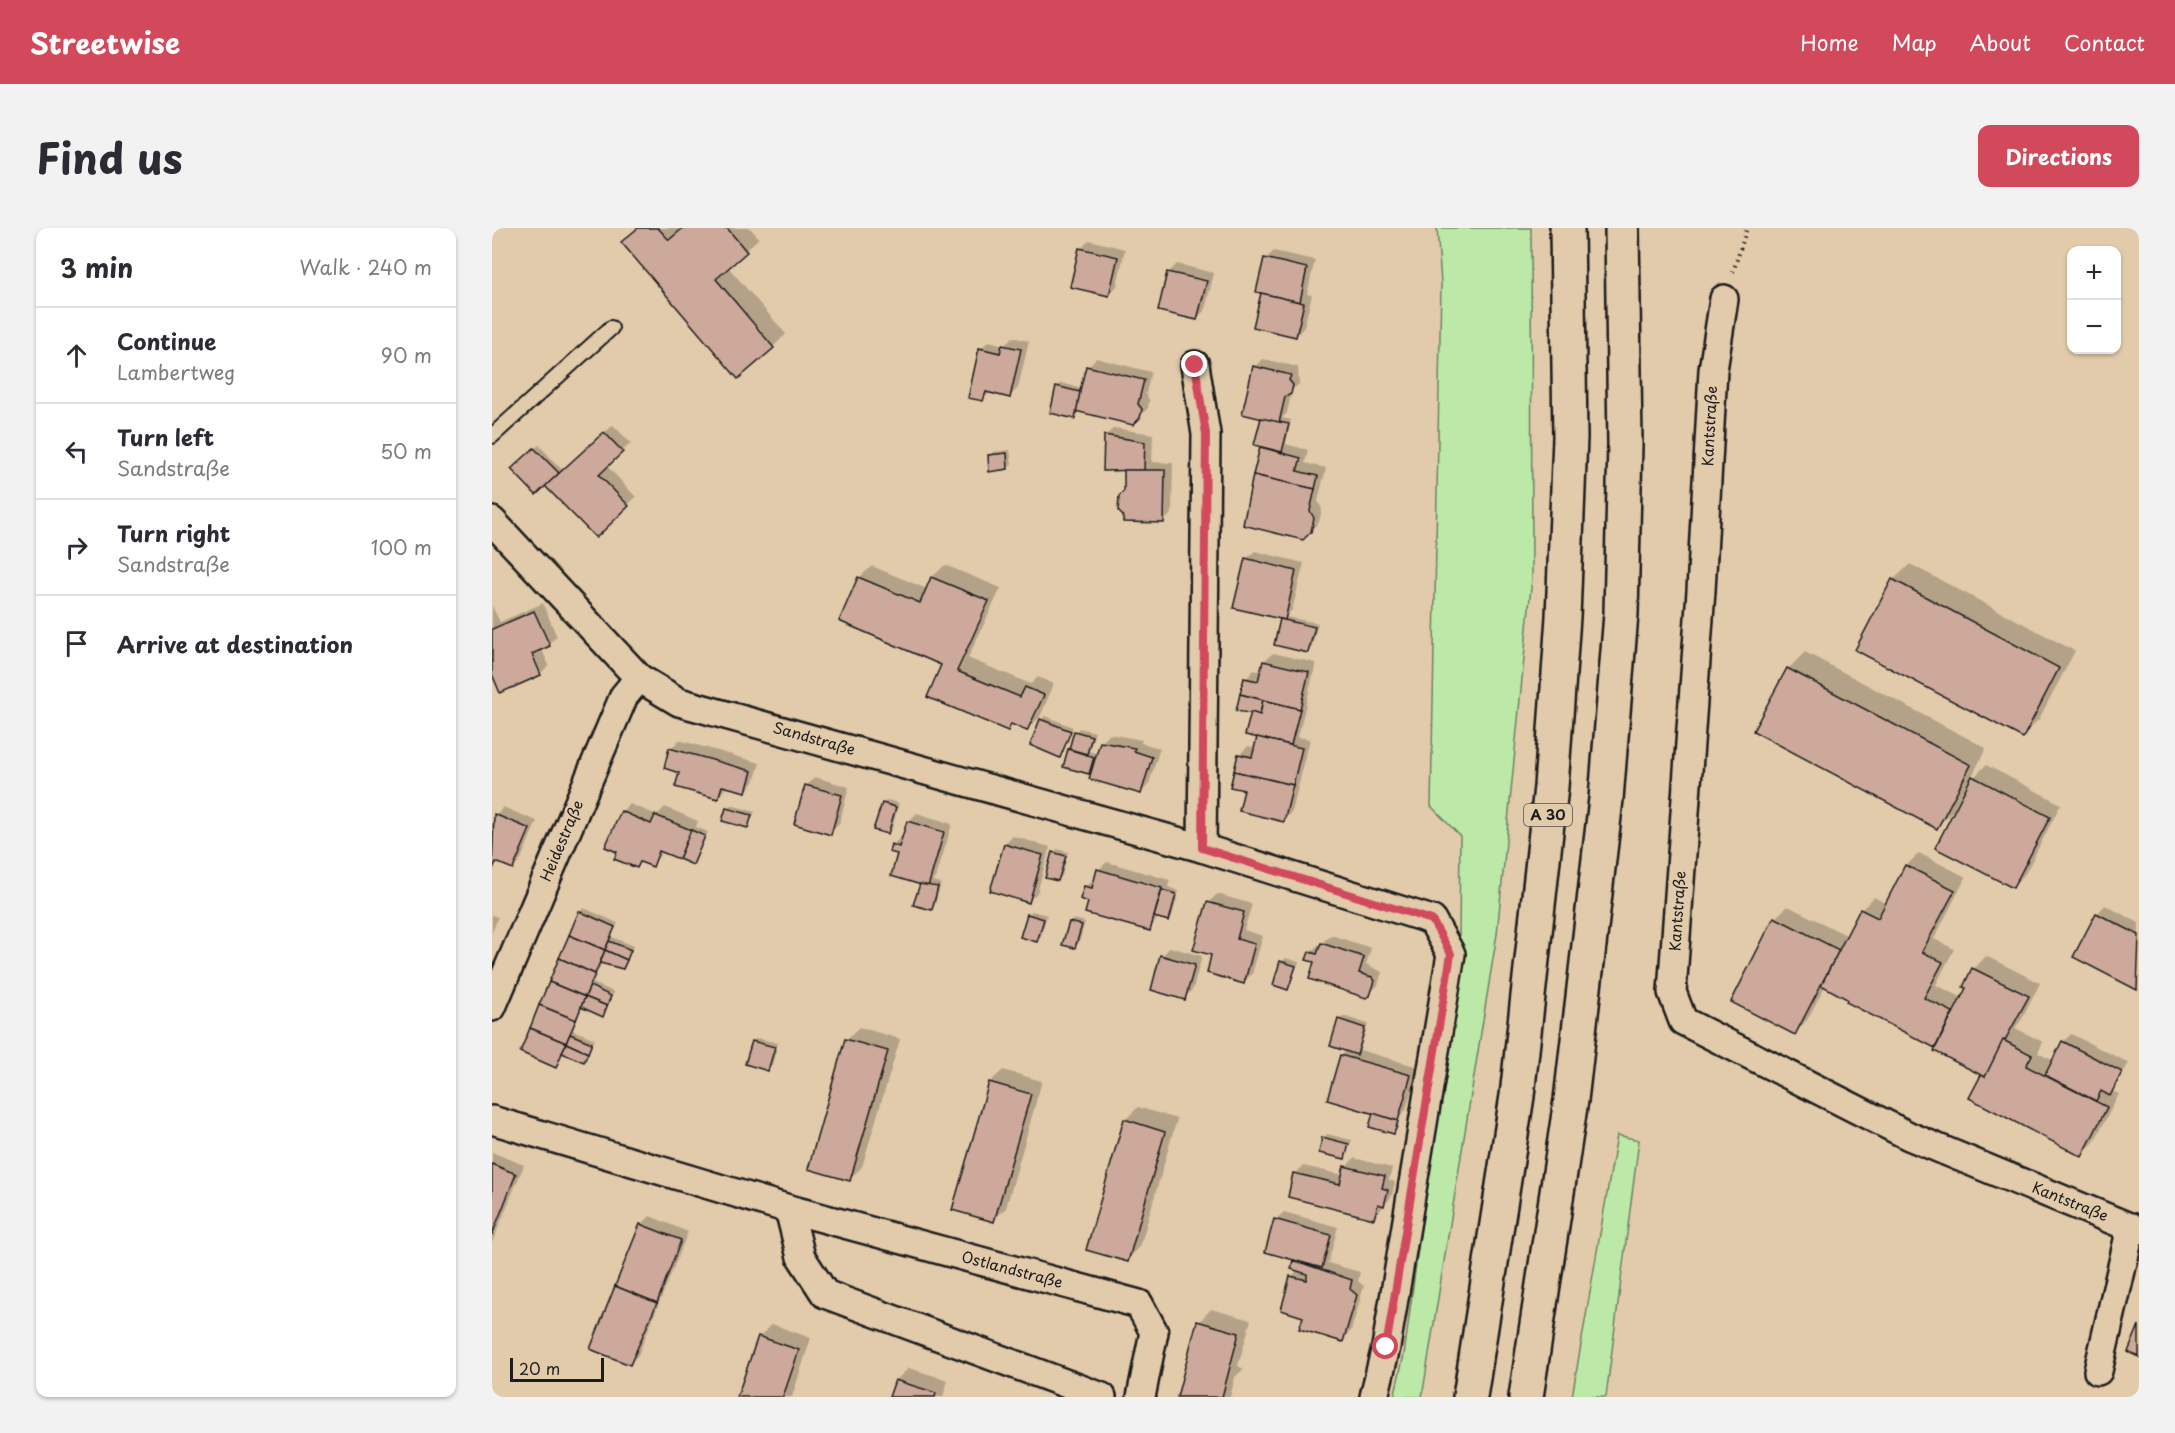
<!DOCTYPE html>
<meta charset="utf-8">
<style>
:root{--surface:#fff;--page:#f2f2f3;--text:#2b2b33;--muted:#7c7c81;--line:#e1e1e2;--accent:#d1495b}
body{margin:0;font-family:"Playpen Sans",sans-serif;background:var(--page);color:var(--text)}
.controls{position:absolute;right:18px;top:18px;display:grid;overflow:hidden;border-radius:12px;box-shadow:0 2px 4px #0004}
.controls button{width:54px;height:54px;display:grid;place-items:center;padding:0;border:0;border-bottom:2px solid var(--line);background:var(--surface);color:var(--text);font:30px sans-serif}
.scale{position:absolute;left:18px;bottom:15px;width:94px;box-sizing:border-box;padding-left:6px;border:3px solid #1c1c1c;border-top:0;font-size:16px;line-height:21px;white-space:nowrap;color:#1c1c1c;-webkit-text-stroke:4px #e2cbab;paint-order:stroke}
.stop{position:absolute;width:18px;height:18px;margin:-14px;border:4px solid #d1495b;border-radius:50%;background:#fff}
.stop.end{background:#d1495b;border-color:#fff;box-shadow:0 2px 6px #0008}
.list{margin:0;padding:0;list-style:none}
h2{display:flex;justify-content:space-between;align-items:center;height:78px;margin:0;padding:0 24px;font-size:26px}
h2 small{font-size:20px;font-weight:400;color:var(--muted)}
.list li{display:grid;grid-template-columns:39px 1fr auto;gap:18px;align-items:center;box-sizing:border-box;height:96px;padding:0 24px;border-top:2px solid var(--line)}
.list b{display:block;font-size:22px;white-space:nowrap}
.list p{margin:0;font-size:20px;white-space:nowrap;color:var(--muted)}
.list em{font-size:20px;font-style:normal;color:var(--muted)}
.icon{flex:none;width:33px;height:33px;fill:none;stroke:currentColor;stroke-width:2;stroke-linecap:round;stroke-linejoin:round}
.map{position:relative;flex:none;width:1647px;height:1169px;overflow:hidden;border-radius:12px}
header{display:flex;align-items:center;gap:36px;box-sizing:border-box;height:84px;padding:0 30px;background:var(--accent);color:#fff}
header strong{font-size:28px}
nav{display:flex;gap:33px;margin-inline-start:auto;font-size:21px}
.intro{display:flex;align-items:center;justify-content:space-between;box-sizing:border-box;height:144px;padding:0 36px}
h1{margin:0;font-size:42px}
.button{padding:15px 27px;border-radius:12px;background:var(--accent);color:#fff;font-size:21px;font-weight:700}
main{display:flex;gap:36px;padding:0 36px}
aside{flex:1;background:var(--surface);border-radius:12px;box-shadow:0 2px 4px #0004}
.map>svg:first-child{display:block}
</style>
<header>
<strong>Streetwise</strong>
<nav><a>Home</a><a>Map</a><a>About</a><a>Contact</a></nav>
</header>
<div class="intro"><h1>Find us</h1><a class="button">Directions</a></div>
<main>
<aside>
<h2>3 min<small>Walk · 240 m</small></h2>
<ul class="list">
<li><svg class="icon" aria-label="ahead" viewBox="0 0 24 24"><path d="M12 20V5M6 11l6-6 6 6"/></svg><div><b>Continue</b><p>Lambertweg</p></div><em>90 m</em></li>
<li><svg class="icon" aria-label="left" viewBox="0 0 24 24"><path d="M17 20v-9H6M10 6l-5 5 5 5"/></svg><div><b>Turn left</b><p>Sandstraße</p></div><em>50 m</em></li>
<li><svg class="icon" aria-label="right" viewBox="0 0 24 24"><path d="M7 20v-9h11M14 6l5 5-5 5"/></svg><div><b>Turn right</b><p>Sandstraße</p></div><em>100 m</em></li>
<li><svg class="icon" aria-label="arrive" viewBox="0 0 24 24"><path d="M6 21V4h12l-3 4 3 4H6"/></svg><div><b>Arrive at destination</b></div></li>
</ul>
</aside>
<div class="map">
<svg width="1647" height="1169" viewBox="0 0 1647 1169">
<rect width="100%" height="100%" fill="#e2cbab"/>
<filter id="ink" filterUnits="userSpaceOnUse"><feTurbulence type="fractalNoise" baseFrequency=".0167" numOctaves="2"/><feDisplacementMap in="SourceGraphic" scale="12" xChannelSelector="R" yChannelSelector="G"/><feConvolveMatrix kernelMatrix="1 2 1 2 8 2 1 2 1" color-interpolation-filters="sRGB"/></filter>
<g filter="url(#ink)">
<!-- green -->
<g fill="#bce9a7" stroke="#6c8262" stroke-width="1.5">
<polygon points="945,0 1039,0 1040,349 1005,706 930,1169 902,1169 912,1127 967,710 968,608 939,578 949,55"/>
<polygon points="1125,907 1147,912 1114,1169 1080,1169"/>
</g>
<!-- shadow -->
<g fill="#0003">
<polygon points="146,0 258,0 267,10 236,39 294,106 281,119 131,14"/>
<polygon points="597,12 633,21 625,58 617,67 589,21"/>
<polygon points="782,23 823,32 815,66 820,67 812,99 804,108 770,65 773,31"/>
<polygon points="685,36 722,45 713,82 705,90 677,44"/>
<polygon points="520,109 537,113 526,160 518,168 499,164 491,171 488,121 497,113 513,117"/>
<polygon points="604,130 659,144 654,166 657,172 656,180 640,196 587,183 582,190 565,159 569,155 589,160 596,139"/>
<polygon points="771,131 806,139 807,156 800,162 795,185 790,190 799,192 794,216 816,222 813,235 834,240 826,273 830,281 827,294 811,310 769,220 770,191 763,139"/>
<polygon points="121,197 139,215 115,238 144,269 104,308 54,256 21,241 47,217 71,243"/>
<polygon points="622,200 661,206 660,234 681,235 680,285 671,294 633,263 634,242 613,208"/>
<polygon points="518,222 520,236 516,240 497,228 501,224"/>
<polygon points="763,323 812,335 800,382 794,389 826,395 820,419 816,423 784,416 790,390 754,331"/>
<polygon points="1418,336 1583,423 1547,491 1531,508 1401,352"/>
<polygon points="453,337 509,360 476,430 539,456 546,449 562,456 548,489 535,501 521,496 515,502 367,350 380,338 435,361 440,349"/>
<polygon points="51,375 65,409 49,420 57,437 48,446 0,443 0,378 8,394"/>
<polygon points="1313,424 1494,520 1478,553 1494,537 1569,576 1533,646 1521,659 1466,578 1445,599 1296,441"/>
<polygon points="781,425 824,435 806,509 818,511 800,584 792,592 754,561 747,527 756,518 763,520 766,508 760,484 746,482 754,451 762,442 770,444 772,433"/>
<polygon points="553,488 581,499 568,528 549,492"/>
<polygon points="587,500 603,504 597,523 606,526 609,515 618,506 650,512 649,515 668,520 657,556 649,565 602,539 596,545 573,538 584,504"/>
<polygon points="187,512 268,535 262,554 254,563 235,558 226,570 189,544 179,521"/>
<polygon points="323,549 357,559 347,596 338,605 314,558"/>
<polygon points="395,572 407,575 400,601 396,605 391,576"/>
<polygon points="138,576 165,587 173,579 206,593 204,599 216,604 204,632 201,636 171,623 160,638 150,633 145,638 127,624 130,584"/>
<polygon points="239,577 263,584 256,598 236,581"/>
<polygon points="11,579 45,593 29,631 21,640 7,634 0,641 0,594"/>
<polygon points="425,585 460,596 444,649 440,653 449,655 443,677 439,681 430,655 400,617 409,609 412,609 416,594"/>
<polygon points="521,608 558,619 545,665 537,673 513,616"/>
<polygon points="565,621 576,624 570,648 566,652 562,625"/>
<polygon points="1427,625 1474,649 1442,711 1462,721 1444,757 1469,769 1482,741 1494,728 1548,755 1530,791 1523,800 1551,814 1546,825 1562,833 1571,814 1579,806 1637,835 1620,863 1627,866 1602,914 1590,927 1479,870 1491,846 1445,819 1356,774 1357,770 1333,758 1315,792 1303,805 1283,690 1296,678 1356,708 1369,682 1382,669 1395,676 1414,638"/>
<polygon points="615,634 678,652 676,659 687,663 680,688 677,691 667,689 658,701 598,673 593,659 604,651 606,642"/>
<polygon points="725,666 760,676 752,702 771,708 760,746 751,754 721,726 716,675"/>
<polygon points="1613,677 1647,695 1645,760 1583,729 1605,686"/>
<polygon points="92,680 126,695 120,709 142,718 130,739 110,734 101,755 122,764 114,783 111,787 91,778 81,802 103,811 95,828 92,832 71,824 63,838 88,684"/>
<polygon points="540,683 555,687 549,709 545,713 536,687"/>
<polygon points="0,687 6,689 0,705"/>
<polygon points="582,691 593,694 587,715 583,719 578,695"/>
<polygon points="839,707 879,720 874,736 890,744 886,757 877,766 824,733 818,724"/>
<polygon points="678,719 710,728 701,761 692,770 670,728"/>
<polygon points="794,730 807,734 796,760 790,734"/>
<polygon points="851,788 876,796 868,822 927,839 914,882 907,889 906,901 902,905 882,886 849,828 855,822 848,792"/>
<polygon points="367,799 408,811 370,939 358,951 354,812"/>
<polygon points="265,810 286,815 280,837 276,841 261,813"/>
<polygon points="511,842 550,853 514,980 502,992 498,854"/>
<polygon points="646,879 685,891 648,1019 635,1032 633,892"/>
<polygon points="835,906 860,912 853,930 832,910"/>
<polygon points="0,924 32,937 0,1015"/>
<polygon points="862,930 900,940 897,952 903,954 900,968 882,990 803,946 811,938 852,947 854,939"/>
<polygon points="792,984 846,999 836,1035 868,1044 866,1053 872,1058 859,1103 850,1112 813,1088 791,1081 800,1048 806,1042 801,1040 803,1031 783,992"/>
<polygon points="158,988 196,1004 146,1127 138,1135 149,997"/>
<polygon points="719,1081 759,1092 746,1138 752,1141 743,1149 738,1169 686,1169 707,1094"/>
<polygon points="280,1096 319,1110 300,1169 247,1169 267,1109"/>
<polygon points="417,1140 456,1152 451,1169 399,1169 404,1152"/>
</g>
<!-- building -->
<g fill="#cca99a" stroke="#1c1c1c" stroke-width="1.5">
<polygon points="146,0 166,0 177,12 191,0 235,0 255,24 224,51 282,120 246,151 129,14"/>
<polygon points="587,20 626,29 617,68 578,59"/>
<polygon points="772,30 815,40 808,74 764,64"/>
<polygon points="675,44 715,53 705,92 666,83"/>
<polygon points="769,65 812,75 804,109 761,99"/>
<polygon points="510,117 529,121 518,170 494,164 491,173 476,170 487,120 508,125"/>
<polygon points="594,138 652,152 646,176 650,181 648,190 641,197 583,183"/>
<polygon points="761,138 799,147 797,152 801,157 799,166 793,169 787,195 750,186"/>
<polygon points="564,158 588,164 583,191 558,185"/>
<polygon points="769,190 797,196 790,224 762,217"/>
<polygon points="112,204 131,224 107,247 137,278 104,310 53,258"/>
<polygon points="612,207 653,214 652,242 611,243"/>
<polygon points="768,219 809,230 805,243 826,248 823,261 761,247"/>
<polygon points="42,220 67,245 44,267 19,241"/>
<polygon points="515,225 516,241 497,244 496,227"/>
<polygon points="632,242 673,242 672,295 631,294 631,288 626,283 627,268 632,263"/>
<polygon points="761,247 823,261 818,283 822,290 819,304 811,312 751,297"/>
<polygon points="753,330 804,343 793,392 741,380"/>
<polygon points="366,349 428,375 439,349 497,373 465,443 528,469 533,459 552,467 535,503 519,496 516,503 435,469 449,437 347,393"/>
<polygon points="1400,351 1567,440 1531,510 1363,422"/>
<polygon points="42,383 58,418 40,426 49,447 8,465 0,446 0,401"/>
<polygon points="788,391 823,399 816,425 782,417"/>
<polygon points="771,433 817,444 808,481 748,466 752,450 766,453"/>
<polygon points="1295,440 1479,537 1445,601 1261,503"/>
<polygon points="748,466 771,472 768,487 744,483"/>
<polygon points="771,472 808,481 799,517 753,507 759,484 768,487"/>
<polygon points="548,491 579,503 568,530 538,517"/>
<polygon points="582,503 600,508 595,526 577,521"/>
<polygon points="765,509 810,520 801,557 742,543 746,526 760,529"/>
<polygon points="608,514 643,520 642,523 660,529 649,566 597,551"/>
<polygon points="177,520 260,543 254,564 230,558 226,571 183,559 187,545 172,540"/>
<polygon points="576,521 602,529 597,546 571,539"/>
<polygon points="742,543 801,557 792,594 747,583 752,562 738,559"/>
<polygon points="1480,548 1558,589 1521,660 1443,620"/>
<polygon points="313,557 350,567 339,607 302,596"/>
<polygon points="390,575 404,579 396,606 381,602"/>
<polygon points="234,580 260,587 256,600 230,593"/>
<polygon points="129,583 159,596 163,587 199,602 187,631 167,623 161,639 148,634 145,640 122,631 125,624 113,619"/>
<polygon points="2,586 38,601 21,641 4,634 0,643"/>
<polygon points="415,593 452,604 436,659 399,648 405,626 397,624 399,616 407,619"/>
<polygon points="199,602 213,608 201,637 187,631"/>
<polygon points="512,616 551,627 537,675 498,663"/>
<polygon points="560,624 574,628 566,653 553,650"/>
<polygon points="1413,637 1463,662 1430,724 1451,734 1432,770 1461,784 1443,820 1354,774 1355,771 1329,757 1368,681 1386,690"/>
<polygon points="605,641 670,660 658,703 593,685 596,674 588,671 592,658 600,660"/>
<polygon points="428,656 446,659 440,682 421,677"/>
<polygon points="670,662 684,666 677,693 662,689"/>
<polygon points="715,674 752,684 745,711 763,716 752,756 715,745 719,727 701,722"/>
<polygon points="87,683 123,699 113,722 77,707"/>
<polygon points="1604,685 1647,707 1645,762 1581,729"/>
<polygon points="535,686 552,691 545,714 528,709"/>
<polygon points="1282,689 1347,722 1303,807 1239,774"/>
<polygon points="577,694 590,697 583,720 570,717"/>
<polygon points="77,707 113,722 103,746 67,730"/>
<polygon points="117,713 139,722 135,732 113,722"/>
<polygon points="829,715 872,729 867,745 880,749 883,753 878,768 874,770 817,751 822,734 814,732 817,724 825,726"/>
<polygon points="113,722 135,732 131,741 108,735"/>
<polygon points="668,727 703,737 693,772 659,762"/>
<polygon points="67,730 103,746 93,769 57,754"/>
<polygon points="788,733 804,738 796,762 781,757"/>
<polygon points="1480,740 1537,768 1493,849 1442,823 1474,760 1471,759"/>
<polygon points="57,754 93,769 84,792 47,777"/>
<polygon points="98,758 119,768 115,778 93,769"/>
<polygon points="93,769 115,778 111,789 89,779"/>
<polygon points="47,777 84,792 74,815 38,800"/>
<polygon points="846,791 873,800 865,827 838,818"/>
<polygon points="38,800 74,815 64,840 28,824"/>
<polygon points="78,806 100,815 96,825 74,815"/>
<polygon points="353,811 396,823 358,953 316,941"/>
<polygon points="1511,812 1540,827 1534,838 1615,879 1590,929 1477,870 1489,847 1493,849"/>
<polygon points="260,813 283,819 276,843 253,836"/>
<polygon points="1570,813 1630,844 1618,868 1609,863 1604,873 1553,847"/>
<polygon points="74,815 96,825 92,834 70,825"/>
<polygon points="848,827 919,847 906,893 835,872"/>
<polygon points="497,854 539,866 502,994 460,982"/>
<polygon points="881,885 906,893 902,906 877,899"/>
<polygon points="632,891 673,904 636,1034 594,1022"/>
<polygon points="830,909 857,916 853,931 827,925"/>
<polygon points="0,936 24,946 0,1007"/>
<polygon points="852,938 893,948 890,960 896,962 892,978 886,976 882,991 796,969 801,945 848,956"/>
<polygon points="782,991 839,1007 830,1040 773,1024"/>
<polygon points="148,996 189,1012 165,1075 123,1058"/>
<polygon points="801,1032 860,1052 858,1061 865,1067 851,1114 807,1101 811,1089 789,1082 798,1048 815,1052 815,1046 799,1041"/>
<polygon points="123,1058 165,1075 138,1137 98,1121"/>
<polygon points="705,1093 747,1105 730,1169 685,1169"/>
<polygon points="1647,1097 1647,1129 1636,1124"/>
<polygon points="266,1108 307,1122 291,1169 245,1169"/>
<polygon points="403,1152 444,1165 443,1169 397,1169"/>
</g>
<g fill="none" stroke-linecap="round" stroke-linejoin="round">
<defs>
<polyline id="service" points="0,208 119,100"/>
<g id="minor">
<polyline points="1232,71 1221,142 1209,363 1180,764 1191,793 1417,908 1647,1003"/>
<polyline points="703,137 714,206 710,620"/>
<polyline points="0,293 147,450 187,474 710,620 940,692 959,726 894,1119 882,1169"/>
<polyline points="0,779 132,468 147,450"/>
<polyline points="0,892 297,981 647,1076 662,1104 649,1169"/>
<polyline points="297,981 309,1029 333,1066 610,1169"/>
<polyline points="1606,1143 1639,999"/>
</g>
<g id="motorway">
<polyline points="978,1169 1025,868 1059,559 1071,389 1078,209 1075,0"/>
<polyline points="1034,1169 1079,872 1114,571 1129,386 1133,216 1130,0"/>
</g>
</defs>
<!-- service casing -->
<use href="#service" stroke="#1c1c1c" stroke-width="18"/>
<!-- minor casing -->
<use href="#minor" stroke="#1c1c1c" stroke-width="32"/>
<!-- motorway casing -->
<use href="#motorway" stroke="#1c1c1c" stroke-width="38"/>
<!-- path -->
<polyline stroke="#1c1c1c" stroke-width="4" stroke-dasharray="1.5 4.5" stroke-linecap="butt" points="1241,44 1255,0"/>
<!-- service -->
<use href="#service" stroke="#e2cbab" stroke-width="14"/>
<!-- minor -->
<use href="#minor" stroke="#e2cbab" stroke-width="27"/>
<!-- motorway -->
<use href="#motorway" stroke="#e2cbab" stroke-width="33"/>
</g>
</g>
<g fill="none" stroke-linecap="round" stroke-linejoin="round" filter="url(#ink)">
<!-- route -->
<polyline stroke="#d1495b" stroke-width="8" points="703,137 714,206 710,620 940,692 959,726 894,1119"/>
</g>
<g text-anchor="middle" stroke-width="5" stroke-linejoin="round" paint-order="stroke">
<!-- shield labels -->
<rect fill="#e2cbab" stroke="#575047" stroke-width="1.5" x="1032" y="576" width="48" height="22" rx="4.5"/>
<g font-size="14" font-weight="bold" fill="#1c1c1c">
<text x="1056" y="592">A 30</text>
</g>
<!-- street labels -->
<g font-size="15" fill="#1c1c1c" stroke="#e2cbab">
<text transform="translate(1218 198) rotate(-87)" y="5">Kantstraße</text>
<text transform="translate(322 511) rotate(16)" y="5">Sandstraße</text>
<text transform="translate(70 613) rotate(-67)" y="5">Heidestraße</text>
<text transform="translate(1186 683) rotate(-86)" y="5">Kantstraße</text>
<text transform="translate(1578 974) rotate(22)" y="5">Kantstraße</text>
<text transform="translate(520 1042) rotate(15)" y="5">Ostlandstraße</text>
</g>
</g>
</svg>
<div class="controls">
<button>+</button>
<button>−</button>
</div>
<div class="scale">20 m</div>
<div class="stop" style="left:894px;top:1119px"></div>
<div class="stop end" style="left:703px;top:137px"></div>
</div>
</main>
